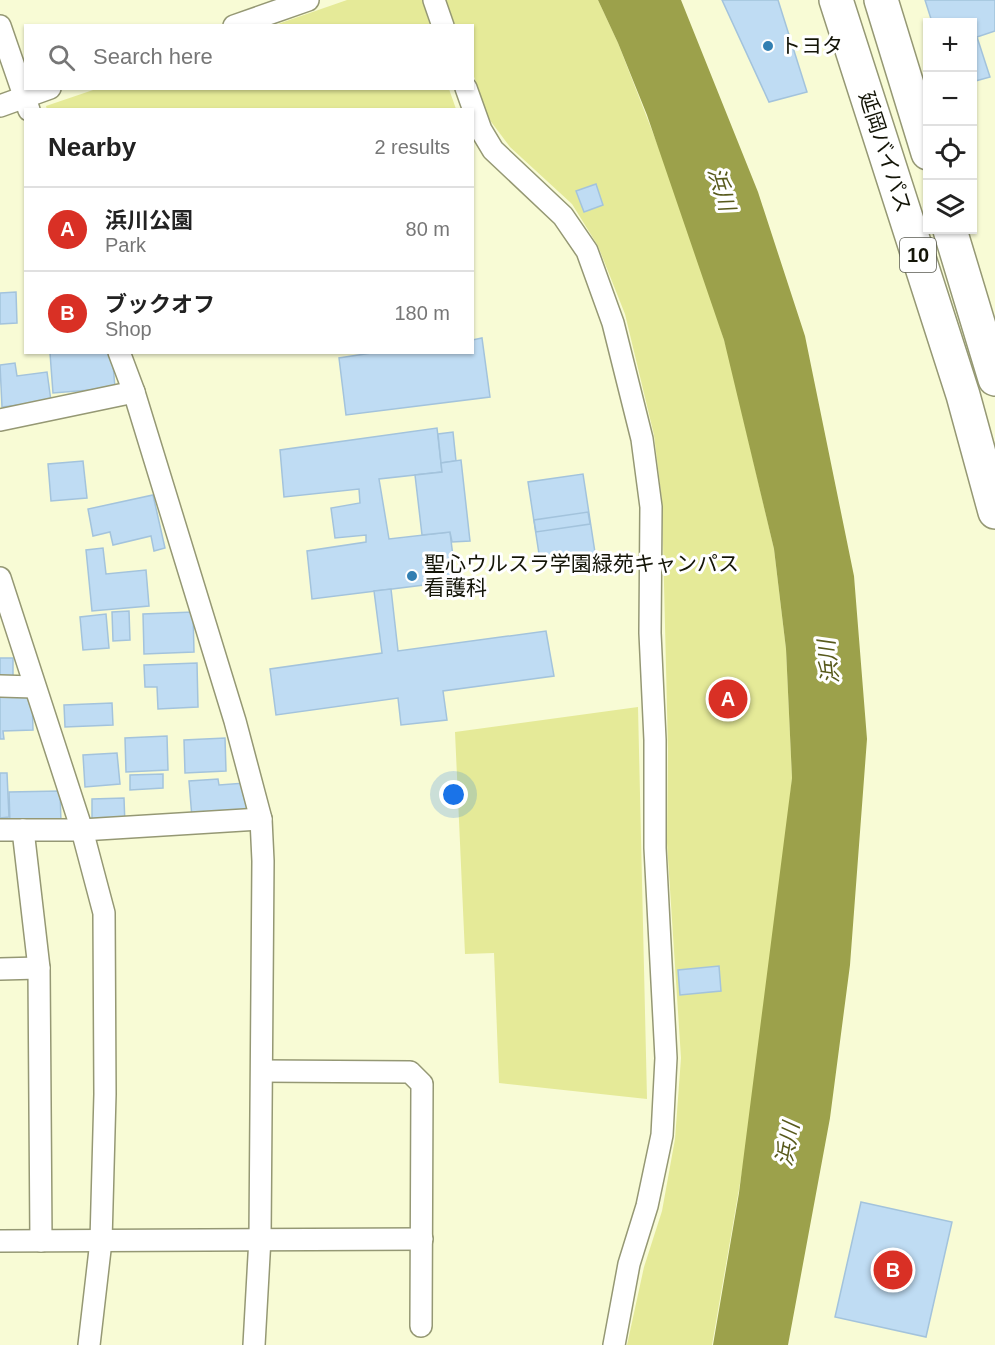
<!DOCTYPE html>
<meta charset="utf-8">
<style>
:root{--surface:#fff;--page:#f2f2f2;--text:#222;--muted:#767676;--line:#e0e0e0;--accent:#d93025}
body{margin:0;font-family:Helvetica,"Noto Sans JP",sans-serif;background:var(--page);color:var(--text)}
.controls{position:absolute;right:18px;top:18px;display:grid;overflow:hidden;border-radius:0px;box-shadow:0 2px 4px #0004}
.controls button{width:54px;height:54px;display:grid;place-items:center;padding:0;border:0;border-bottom:2px solid var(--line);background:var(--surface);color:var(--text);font:30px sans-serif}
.you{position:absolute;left:454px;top:795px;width:21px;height:21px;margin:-15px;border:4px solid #fff;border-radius:50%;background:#1a73e8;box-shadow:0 0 0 9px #1a73e833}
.badge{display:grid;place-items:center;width:39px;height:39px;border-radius:50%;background:var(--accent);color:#fff;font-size:20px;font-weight:700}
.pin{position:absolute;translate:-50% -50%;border:3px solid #fff;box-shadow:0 2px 6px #0006}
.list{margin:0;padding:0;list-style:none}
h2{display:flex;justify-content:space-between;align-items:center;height:78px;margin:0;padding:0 24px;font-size:26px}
h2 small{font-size:20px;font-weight:400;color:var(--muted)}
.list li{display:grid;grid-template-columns:39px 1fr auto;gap:18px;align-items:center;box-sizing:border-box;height:84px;padding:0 24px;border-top:2px solid var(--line)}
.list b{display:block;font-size:22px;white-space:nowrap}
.list p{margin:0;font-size:20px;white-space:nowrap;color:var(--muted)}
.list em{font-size:20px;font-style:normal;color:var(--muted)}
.icon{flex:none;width:33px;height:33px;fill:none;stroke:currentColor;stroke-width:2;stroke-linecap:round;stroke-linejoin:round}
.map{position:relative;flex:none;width:995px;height:1345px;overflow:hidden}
.search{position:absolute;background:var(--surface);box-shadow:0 2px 4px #0004;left:24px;top:24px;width:450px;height:66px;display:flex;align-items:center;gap:15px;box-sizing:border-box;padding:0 21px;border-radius:0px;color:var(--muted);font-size:22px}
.panel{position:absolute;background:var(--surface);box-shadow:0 2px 4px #0004;left:24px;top:108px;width:450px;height:246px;border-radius:0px}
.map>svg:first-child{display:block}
</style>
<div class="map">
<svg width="995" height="1345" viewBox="0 0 995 1345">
<rect width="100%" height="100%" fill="#f8fbd5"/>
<!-- green -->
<g fill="#e5ea98">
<polygon points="347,0 422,0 430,25 275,25"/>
<polygon points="446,0 598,0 618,43 688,223 728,353 774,549 786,649 792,778 768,1022 712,1345 627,1345 644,1267 662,1211 675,1139 681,1058 667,843 668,750 662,501 654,435 625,314 598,246 572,204 510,147 489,119 473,74 472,26 455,25"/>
<polygon points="96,89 449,89 456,109 47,110 46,106"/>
<polygon points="638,707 647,1099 499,1083 494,953 465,954 455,732"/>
</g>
<!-- water -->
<polygon fill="#9ca14b" points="598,0 681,0 758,192 805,336 854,576 867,739 850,965 830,1118 788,1345 713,1345 739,1193 792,778 786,649 774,549 724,340 647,115 618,43"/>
<!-- building -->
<g fill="#bfdcf3" stroke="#a3c3dc" stroke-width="1.5">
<polygon points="722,0 778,0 807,92 769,102"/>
<polygon points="925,0 995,0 995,31 977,37 990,77 972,82 972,22 932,22"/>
<polygon points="596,184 603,205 584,212 576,191"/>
<polygon points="16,292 17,323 0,324 0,293"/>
<polygon points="482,338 490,397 346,415 339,358 378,352 472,352 472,340"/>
<polygon points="112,352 115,388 53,393 50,353"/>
<polygon points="15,363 17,376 47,372 51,401 2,407 0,365"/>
<polygon points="437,428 442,472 379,479 389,539 450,532 456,581 312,599 307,551 366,542 366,535 335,538 331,508 360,503 359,489 284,497 280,450"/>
<polygon points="453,432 456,461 441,463 438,434"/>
<polygon points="461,460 470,541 452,542 450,532 422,535 415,475 442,472 441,463"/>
<polygon points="83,461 87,498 51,501 48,464"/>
<polygon points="583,474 596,559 541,567 528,482"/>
<polygon points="153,495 165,548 154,551 151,536 113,545 110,532 93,536 88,509"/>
<polygon points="588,512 590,524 536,532 534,520"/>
<polygon points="103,548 106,574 146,570 149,606 92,611 86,550"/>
<polygon points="391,589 398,651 546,631 554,676 443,691 447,720 401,725 398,698 276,715 270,669 382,653 374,591"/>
<polygon points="129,611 130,640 113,641 112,612"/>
<polygon points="193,612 194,652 144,654 143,614"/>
<polygon points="106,614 109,648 83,650 80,617"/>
<rect x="0" y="658" width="13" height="24"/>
<polygon points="197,663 198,707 158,709 157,687 145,687 144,665"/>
<polygon points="32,695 33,730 3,731 4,739 0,739 0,696"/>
<polygon points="112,703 113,725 65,727 64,705"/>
<polygon points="167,736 168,770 126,772 125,738"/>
<polygon points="225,738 226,771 185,773 184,740"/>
<polygon points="117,753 120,784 85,787 83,755"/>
<polygon points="0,773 7,773 9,817 0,818"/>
<polygon points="163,774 163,788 130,790 130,775"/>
<polygon points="218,779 219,785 245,783 247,814 192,818 189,781"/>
<polygon points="60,791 61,822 10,824 9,792"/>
<polygon points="124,798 125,826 92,827 92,799"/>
<polygon points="719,966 721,991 680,995 678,970"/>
<polygon points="861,1202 952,1222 926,1337 835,1317"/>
</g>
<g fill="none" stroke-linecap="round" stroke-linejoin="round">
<defs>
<g id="street">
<polyline points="434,0 443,26"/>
<polyline points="0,26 29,110"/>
<polyline points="234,26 308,0"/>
<polyline points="466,88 481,130 493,150 563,216 587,251 613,323 642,439 651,507 650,633 655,740 655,848 666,1058 662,1135 647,1206 629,1264 614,1345"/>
<polyline points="0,106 50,88"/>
<polyline points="119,352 134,392 235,721 261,819 263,861 260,1238 254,1345"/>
<polyline points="0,420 134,392"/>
<polyline points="0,578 82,830 104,913 105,1094 101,1241 89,1345"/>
<polyline points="0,686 34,687"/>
<polyline points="0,830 82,830 261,819"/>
<polyline points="23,830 39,968 41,1241"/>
<polyline points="0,969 39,968"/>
<polyline points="262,1071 410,1072 422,1084 421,1326"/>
<polyline points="0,1241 422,1239"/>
</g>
<g id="highway">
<polyline points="836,0 963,395 995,512"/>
<polyline points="881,0 928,153"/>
<polyline points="950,230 995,379"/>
</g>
</defs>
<!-- street casing -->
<use href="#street" stroke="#959874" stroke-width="24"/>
<!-- highway casing -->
<use href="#highway" stroke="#959874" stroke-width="36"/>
<!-- street -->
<use href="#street" stroke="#fff" stroke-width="21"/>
<!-- highway -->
<use href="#highway" stroke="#fff" stroke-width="33"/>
</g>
<!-- markers -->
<g fill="#327fb2" stroke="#fff" stroke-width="2">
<circle cx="768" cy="46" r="6"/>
<circle cx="412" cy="576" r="6"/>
</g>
<g text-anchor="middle" stroke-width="6" stroke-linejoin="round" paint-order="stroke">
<!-- shield labels -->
<rect fill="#fff" stroke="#5a5b52" stroke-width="1.5" x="900" y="238" width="36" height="34" rx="4.5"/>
<g font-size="20" font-weight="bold" fill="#141508">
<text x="918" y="262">10</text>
</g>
<!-- poi labels -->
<g font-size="21" fill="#141508" stroke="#fff" text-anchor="start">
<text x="780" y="53">トヨタ</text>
<text x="424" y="571">聖心ウルスラ学園緑苑キャンパス<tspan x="424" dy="24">看護科</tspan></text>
</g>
<!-- street labels -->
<g font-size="21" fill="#141508" stroke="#fff">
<text transform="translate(885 152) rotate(72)" y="7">延岡バイパス</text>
</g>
<!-- water labels -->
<g font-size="22" font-style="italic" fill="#585a1c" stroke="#fff">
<text transform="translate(722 189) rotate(73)" y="8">浜川</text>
<text transform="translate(828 662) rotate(-96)" y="8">浜川</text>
<text transform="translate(787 1144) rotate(-80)" y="8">浜川</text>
</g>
</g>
</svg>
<div class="controls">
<button>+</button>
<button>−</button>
<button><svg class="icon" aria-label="locate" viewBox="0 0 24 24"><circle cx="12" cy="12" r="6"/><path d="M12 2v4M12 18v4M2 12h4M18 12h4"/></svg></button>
<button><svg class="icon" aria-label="layers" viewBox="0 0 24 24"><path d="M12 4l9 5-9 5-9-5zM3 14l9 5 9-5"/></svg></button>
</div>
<div class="you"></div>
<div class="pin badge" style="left:728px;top:699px">A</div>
<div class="pin badge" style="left:893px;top:1270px">B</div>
<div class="search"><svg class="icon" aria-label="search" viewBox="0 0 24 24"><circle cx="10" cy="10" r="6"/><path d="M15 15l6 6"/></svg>Search here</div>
<section class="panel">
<h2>Nearby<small>2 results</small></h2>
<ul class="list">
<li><span class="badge">A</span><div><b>浜川公園</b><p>Park</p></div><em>80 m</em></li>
<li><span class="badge">B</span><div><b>ブックオフ</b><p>Shop</p></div><em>180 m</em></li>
</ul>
</section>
</div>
